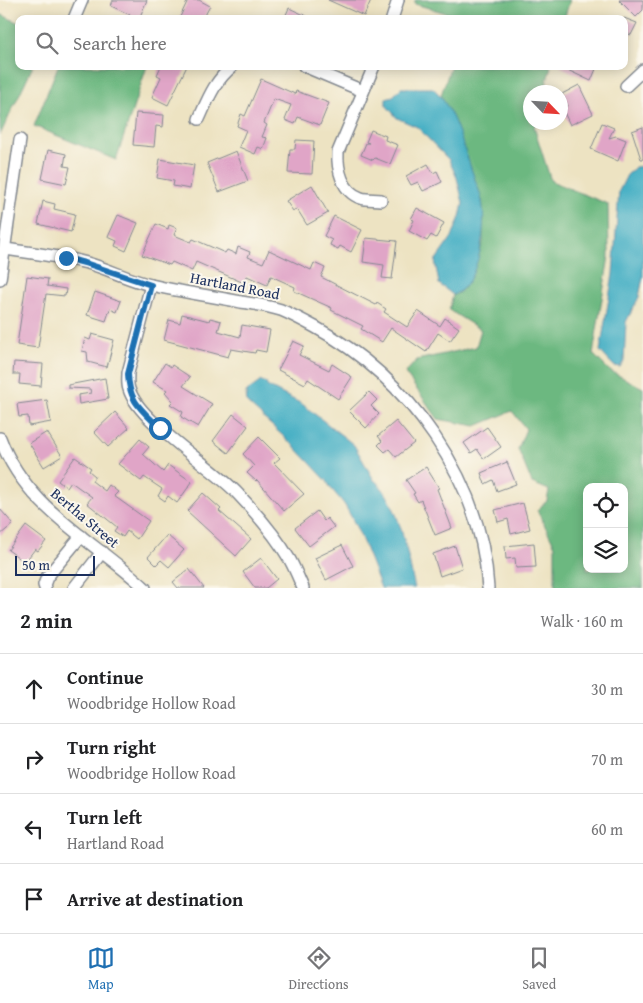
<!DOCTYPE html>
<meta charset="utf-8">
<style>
:root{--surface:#fff;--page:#f2f2f2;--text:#202124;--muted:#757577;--line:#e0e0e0;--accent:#1f6fb2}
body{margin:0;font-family:"Gentium Book Plus",serif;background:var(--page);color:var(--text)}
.controls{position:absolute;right:15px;bottom:15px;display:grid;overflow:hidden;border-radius:10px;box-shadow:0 2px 12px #0003}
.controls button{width:45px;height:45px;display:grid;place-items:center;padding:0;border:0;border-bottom:1px solid var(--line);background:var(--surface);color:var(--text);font:25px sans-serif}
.compass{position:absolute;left:523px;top:85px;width:45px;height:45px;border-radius:50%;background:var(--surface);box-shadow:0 2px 12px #0003;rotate:115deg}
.scale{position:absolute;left:15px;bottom:12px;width:80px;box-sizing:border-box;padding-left:5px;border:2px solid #1b2f5e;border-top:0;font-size:14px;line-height:18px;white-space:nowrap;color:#1b2f5e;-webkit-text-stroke:4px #fbf7ec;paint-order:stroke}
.stop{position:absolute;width:15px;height:15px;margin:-11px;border:4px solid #1f6fb2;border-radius:50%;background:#fff}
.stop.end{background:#1f6fb2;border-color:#fff;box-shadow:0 1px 5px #0008}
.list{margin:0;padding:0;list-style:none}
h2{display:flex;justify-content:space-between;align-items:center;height:65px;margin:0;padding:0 20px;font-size:21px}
h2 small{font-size:16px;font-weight:400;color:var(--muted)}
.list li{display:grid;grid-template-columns:32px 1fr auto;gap:15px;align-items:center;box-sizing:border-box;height:70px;padding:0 20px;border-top:1px solid var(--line)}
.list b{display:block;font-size:19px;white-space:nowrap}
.list p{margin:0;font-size:16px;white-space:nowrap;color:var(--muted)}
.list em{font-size:16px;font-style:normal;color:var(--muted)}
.icon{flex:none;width:28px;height:28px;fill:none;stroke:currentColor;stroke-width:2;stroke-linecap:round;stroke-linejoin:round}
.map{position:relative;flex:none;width:643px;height:588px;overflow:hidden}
.search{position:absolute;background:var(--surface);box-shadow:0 2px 12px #0003;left:15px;right:15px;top:15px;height:55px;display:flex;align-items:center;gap:12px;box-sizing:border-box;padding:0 18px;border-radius:10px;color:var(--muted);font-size:19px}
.sheet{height:345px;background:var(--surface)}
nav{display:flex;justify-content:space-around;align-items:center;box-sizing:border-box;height:70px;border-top:1px solid var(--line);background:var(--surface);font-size:14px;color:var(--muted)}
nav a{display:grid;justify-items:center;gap:2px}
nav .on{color:var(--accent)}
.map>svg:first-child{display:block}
</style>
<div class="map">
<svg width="643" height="588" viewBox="0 0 643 588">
<rect width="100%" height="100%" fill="#fbf7ec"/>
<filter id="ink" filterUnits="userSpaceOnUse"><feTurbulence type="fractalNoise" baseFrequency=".02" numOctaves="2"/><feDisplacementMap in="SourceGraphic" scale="10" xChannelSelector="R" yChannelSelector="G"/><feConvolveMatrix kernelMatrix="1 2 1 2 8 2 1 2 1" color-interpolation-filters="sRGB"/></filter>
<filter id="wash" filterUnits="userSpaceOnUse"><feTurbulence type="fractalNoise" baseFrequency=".0096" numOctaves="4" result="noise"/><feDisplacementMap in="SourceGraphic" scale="20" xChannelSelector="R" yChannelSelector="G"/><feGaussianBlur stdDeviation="1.12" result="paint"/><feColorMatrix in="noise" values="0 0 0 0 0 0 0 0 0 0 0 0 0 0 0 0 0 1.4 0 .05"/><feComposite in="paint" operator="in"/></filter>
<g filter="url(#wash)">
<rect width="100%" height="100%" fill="#ede3c2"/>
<!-- forest -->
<g fill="#6cb880" stroke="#44746f" fill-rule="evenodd">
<polygon points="415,0 570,0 564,19 461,19 460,17 415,4"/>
<polygon points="0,14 19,23 19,66 33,66 0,135"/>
<polygon points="58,66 147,66 116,160 34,126"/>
<path d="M 451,66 L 551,66 L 544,92 L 530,92 L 530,122 L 536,123 L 534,127 L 551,181 L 608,204 L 609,256 L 593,354 L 610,371 L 643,388 L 643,588 L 555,588 L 555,546 L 537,510 L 547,501 L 549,490 L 532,483 L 518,449 L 526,429 L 512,411 L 476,426 L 438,419 L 405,373 L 417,360 L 476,347 L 481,330 L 449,310 L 453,295 L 460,292 L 472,275 L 483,242 L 482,201 L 456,127 L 441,95 ZM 587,487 L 624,487 L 624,569 L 587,569 Z"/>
</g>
<!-- water -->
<g fill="#45afc4" stroke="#306f91">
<path d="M 401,88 L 433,88 C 453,106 463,146 472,171 C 475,181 480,191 482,201 C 487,225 480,285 453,295 L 439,284 L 435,261 L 452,237 L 460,217 L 463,203 L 457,178 L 449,160 L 417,127 L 397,118 L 386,105 L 386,98 L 393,96 Z"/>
<polygon points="643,166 643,277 639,297 626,322 624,361 620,367 614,366 600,351 613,274 619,191 627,175 635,167"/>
<path d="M 261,381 L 266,383 L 267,386 L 302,404 L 354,445 L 374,480 C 399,499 408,558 415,588 L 381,588 C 371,562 361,534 347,509 C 342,499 330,490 327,481 L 294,446 L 247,403 L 246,392 Z"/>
</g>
<g id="blocks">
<!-- building -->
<g fill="#e0a5c7">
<polygon points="113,0 147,0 139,19 111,6"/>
<polygon points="188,0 199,0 210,6 203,19 179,19"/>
<polygon points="328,0 371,0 364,16"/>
<polygon points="619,0 643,0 643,10 636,17"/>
<polygon points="289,8 313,19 284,19"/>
<polygon points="624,18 637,23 631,35 624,32"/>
<polygon points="161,66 187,66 168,105 152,97 161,77 157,75"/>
<polygon points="559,66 596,66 594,69 596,69 591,81"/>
<polygon points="261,79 295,94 296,91 329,103 320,125 298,117 295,124 285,120 291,105 274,99 264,123 267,125 262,137 267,138 263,149 258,147 255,154 239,147 246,130 237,126 241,114 245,116"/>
<polygon points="579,85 593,114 570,125 562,108 568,106 562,94"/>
<polygon points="136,113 164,115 163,127 156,126 154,147 133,145"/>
<polygon points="602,123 614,128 609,138 616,136 626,140 618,161 591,149"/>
<polygon points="643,127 643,159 641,159 632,131"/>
<polygon points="371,130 386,136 385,140 398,145 390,164 375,158 373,160 361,155 366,143 369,143 366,142"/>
<polygon points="296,140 314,141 312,174 288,173 290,149 295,149"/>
<polygon points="48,150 66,154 64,166 70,167 66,184 42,179"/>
<polygon points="236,151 248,181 219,192 207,163"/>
<polygon points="160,159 194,165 190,189 173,186 174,181 157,178"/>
<polygon points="428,164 433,173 437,171 442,182 423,191 418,182 411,185 406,176"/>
<polygon points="312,185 328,213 307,225 297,209 293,211 286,201"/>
<polygon points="43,201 55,204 54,209 75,214 71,232 38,224"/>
<polygon points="417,208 444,223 436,238 431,235 427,241 409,231 414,220 411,219"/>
<polygon points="118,215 138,223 126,251 115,246 117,241 108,237"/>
<polygon points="334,216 362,230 351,252 340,246 338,249 330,245 332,240 324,236"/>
<polygon points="156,224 168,229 169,225 177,228 174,235 191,242 193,239 225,253 227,250 236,254 238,247 250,252 248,257 263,263 269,250 311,270 314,263 325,268 321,277 376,305 377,303 386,309 384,312 407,327 418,311 440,326 445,318 459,328 450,341 438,333 426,352 391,328 382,342 361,329 363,326 331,310 332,308 294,291 295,287 271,276 267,285 247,276 244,283 196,262 192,271 172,262 170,265 142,255"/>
<polygon points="366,238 397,241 392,279 382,278 384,265 363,262"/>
<polygon points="27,276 48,279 47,286 66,289 65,296 46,294 38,348 17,345"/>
<polygon points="95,292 121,301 117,312 110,309 106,321 87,315"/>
<polygon points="182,314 209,321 210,318 221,321 218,331 240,337 242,325 270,330 266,352 256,350 255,353 231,349 228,357 164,340 169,320 180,323"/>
<polygon points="92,334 114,340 107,367 88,362 87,352 82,351 85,338 90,340"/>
<polygon points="293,341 304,346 299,355 329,370 332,364 352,377 338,399 308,379 305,384 278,370"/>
<polygon points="14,362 43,364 41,386 19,384 20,374 13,374"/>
<polygon points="165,363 171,367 172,365 190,377 183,386 212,404 198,427 181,417 183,412 170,404 173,401 165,392 167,390 153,382"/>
<polygon points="105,378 108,399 79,404 78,395 91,393 90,389 68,388 68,385"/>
<polygon points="369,392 377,400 371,406 379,414 366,428 349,411"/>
<polygon points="47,400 51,422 29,426 28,416 19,417 17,404"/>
<polygon points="115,412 129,428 108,447 94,432"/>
<polygon points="233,414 248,426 228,453 213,441"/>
<polygon points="396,421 414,443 396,457 389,449 385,452 378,445 382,441 378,436"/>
<polygon points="487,427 501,447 484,459 477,449 471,453 464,443"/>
<polygon points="47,432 62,456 44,467 29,443"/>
<polygon points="259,437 280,458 274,463 304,494 284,511 257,480 256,481 247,473 254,466 243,454"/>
<polygon points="140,439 149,447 143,454 163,472 168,465 192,482 177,503 168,496 165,501 158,496 162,489 144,477 141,481 118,464"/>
<polygon points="75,457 91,468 89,471 95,476 92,481 105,491 109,485 118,492 114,496 149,521 137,539 127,531 123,537 114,531 117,527 87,503 92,497 71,482 67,488 58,481"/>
<polygon points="507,462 516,484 497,491 493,480 485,484 481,473"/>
<polygon points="426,467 439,488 437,489 452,528 435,535 421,500 418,502 413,494 415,493 406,480"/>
<polygon points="203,493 221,509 219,511 251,539 236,556 187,511"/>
<polygon points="523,503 530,529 511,534 508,519 498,522 495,510"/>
<polygon points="0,509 13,524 0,535"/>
<polygon points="317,511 324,521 327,518 334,527 309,546 295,528"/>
<polygon points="26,526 46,541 38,551 35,549 25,562 8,550"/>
<polygon points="167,535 184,550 169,567 161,560 156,565 148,557"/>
<polygon points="534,543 536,567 516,568 515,558 506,559 505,546"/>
<polygon points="342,545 353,566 326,580 315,558"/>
<polygon points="455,546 462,568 440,576 433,554"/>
<polygon points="261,558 277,579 266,588 255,588 243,572"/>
<polygon points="189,569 204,588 178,588 173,582"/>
</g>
</g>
</g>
<g filter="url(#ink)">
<use href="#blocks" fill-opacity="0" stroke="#848990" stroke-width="1"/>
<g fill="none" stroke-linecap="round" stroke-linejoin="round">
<defs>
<g id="street">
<polyline points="74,19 82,0"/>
<polyline points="392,19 398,0"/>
<polyline points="304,66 363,91"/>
<path d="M 374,66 L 338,152 C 337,169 342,192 361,198 C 367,200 375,199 381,200"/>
<polyline points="626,86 643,70"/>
<path d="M 199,119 C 208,99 215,80 233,66"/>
<path d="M 5,249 C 32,253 60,256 87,263 C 109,269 129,280 151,285 C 181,292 211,296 241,302 C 254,304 269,306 281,310 C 293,315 304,321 315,327 C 409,378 482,480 488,588"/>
<polyline points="0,279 20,140"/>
<path d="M 151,285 L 128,373 C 128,378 127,384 129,389 C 138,421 213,467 238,494 C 257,514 276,536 290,560 C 295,569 299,579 303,588"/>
<path d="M 0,438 C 26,509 92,539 145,588"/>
<polyline points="45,588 44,585 47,577 81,536"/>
<polyline points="74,588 102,552"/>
</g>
</defs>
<!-- street casing -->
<use href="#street" stroke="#848990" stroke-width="14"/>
<!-- street -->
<use href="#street" stroke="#fff" stroke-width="11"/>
</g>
</g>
<g fill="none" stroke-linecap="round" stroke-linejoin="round" filter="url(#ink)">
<!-- route -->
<path stroke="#1f6fb2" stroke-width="6" d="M 66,258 L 88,264 L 151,285 L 128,374 C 129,402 141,409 160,428"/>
</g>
<g text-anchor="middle" stroke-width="4" stroke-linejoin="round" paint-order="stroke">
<!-- street labels -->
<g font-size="15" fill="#1b2f5e" stroke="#fbf7ec">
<text transform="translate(235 286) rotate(11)" y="5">Hartland Road</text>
<text transform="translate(85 518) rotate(40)" y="5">Bertha Street</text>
</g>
</g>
</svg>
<div class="controls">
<button><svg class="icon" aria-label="locate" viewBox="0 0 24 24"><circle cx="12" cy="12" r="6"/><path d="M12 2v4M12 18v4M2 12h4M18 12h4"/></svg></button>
<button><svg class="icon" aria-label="layers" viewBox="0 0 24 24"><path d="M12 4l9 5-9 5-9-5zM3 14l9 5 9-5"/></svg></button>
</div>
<svg class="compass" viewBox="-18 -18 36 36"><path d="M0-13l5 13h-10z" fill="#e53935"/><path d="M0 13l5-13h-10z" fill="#757577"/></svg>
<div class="scale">50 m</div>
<div class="stop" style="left:160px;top:428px"></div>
<div class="stop end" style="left:66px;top:258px"></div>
<div class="search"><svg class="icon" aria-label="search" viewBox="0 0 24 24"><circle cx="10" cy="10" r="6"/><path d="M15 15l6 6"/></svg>Search here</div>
</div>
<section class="sheet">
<h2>2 min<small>Walk · 160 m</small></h2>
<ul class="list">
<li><svg class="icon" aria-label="ahead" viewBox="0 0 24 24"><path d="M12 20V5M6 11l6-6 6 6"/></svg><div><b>Continue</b><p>Woodbridge Hollow Road</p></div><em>30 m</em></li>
<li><svg class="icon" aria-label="right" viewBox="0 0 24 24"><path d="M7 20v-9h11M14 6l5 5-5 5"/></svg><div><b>Turn right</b><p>Woodbridge Hollow Road</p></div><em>70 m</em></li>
<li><svg class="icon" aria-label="left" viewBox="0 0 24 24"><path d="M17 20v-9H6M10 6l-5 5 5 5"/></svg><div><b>Turn left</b><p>Hartland Road</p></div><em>60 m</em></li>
<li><svg class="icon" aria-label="arrive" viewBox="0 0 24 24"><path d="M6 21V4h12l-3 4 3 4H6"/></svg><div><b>Arrive at destination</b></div></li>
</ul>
</section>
<nav>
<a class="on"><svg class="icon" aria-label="map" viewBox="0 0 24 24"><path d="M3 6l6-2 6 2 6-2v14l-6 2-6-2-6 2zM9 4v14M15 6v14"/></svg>Map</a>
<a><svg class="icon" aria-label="directions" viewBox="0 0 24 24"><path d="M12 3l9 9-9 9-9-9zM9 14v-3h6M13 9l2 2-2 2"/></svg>Directions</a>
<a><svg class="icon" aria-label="saved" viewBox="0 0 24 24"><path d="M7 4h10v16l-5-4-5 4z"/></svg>Saved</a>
</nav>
